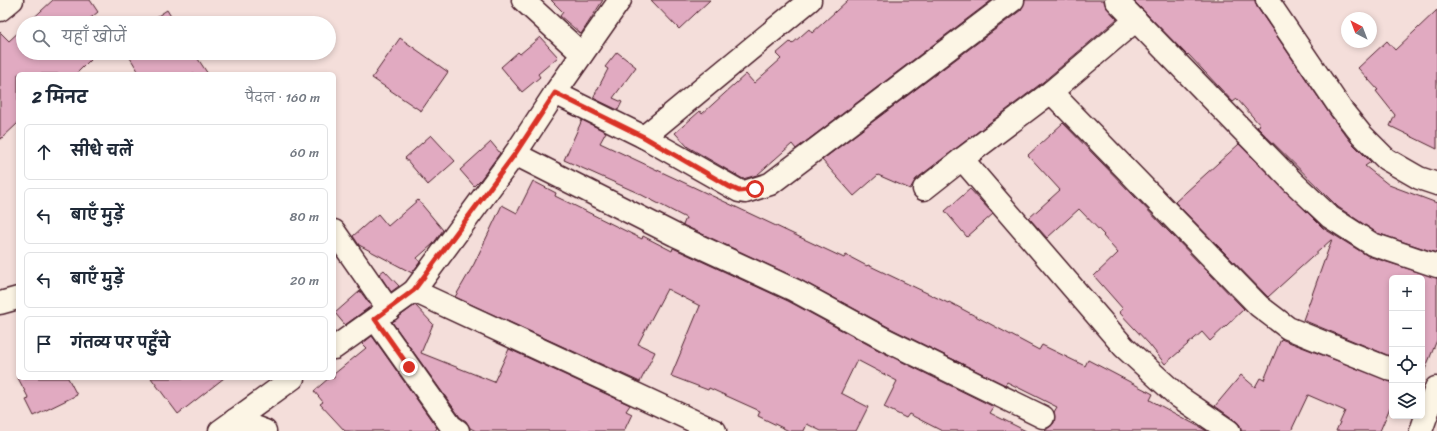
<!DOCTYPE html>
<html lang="hi">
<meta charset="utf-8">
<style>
:root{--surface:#fff;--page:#f2f2f3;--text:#1f2937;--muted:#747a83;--line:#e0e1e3}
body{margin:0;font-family:Sriracha,"Playpen Sans Deva",sans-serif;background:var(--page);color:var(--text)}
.controls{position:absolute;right:12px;bottom:12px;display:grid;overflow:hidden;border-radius:6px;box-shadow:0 2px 6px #0003}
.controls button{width:36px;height:36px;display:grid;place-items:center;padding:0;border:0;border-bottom:1px solid var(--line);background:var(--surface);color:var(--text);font:20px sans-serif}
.compass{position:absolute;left:1341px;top:12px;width:36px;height:36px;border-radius:50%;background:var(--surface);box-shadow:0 2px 6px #0003;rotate:318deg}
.stop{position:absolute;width:12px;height:12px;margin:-9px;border:3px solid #d93025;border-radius:50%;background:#fff}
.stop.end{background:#d93025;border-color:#fff;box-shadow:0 1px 4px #0008}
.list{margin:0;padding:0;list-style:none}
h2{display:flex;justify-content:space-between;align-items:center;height:52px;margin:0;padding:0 16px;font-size:17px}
h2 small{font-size:13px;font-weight:400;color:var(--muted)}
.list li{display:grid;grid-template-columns:26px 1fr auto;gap:12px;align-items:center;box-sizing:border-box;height:56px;margin:0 8px 8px;padding:0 8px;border:1px solid var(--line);border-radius:6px}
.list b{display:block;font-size:15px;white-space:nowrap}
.list em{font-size:13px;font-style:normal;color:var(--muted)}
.icon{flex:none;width:22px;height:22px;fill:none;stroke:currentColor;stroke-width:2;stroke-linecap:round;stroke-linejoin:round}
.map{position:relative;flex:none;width:1437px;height:431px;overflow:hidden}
.search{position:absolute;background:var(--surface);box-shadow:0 2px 6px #0003;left:16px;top:16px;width:320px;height:44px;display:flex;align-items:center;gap:10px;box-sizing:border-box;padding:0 14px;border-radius:22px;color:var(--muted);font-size:15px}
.panel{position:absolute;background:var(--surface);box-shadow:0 2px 6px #0003;left:16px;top:72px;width:320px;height:308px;border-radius:6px}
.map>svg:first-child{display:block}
</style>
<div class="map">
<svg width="1437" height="431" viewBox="0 0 1437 431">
<rect width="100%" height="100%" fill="#f4deda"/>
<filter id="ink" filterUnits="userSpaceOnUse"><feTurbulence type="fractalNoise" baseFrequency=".025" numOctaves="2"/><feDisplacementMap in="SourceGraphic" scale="8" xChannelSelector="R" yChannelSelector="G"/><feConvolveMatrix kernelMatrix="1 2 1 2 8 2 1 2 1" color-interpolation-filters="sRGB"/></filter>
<g filter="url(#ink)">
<!-- building -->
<g fill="#e1aac1" stroke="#4a1f2b">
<polygon points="53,0 90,0 98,12 87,21 88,23 28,23"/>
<polygon points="551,0 603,0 581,34 560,16 563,12"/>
<polygon points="651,0 710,0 679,29"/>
<polygon points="848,0 992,0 796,149 792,144 757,175 743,179 688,147 675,133 700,111 702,114 746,74 754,83 781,59 776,54 790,42 792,44 809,29 812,33"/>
<polygon points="1025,0 1104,0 1107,8 1117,19 1043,82 916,179 910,189 878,175 854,196 822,160 1021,10"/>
<polygon points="1133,0 1255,0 1257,7 1331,116 1351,142 1371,162 1365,166 1389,185 1437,203 1437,253 1377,233 1338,207 1257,127 1260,125 1237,99 1233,102 1188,54 1187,55"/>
<polygon points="167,10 175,23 147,23"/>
<polygon points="1437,10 1437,149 1390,126 1395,115 1376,91 1378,90 1358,68 1387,41 1395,50"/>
<polygon points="23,28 23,53 97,53 76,74 18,74 18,123 0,140 0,32 9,41"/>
<polygon points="540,37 558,57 538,74 540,77 522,92 501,67 518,52 520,54"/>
<polygon points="400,38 448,72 421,111 372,78"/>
<polygon points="617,52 636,67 613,98 622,102 618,110 593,98 608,69 605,67"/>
<polygon points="127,53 194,53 208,74 140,74"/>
<polygon points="582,120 606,132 600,143 844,258 846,255 867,266 868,265 948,303 949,302 1039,350 1042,345 1085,366 1088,360 1153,394 1150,400 1207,431 1045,431 1054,423 1054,412 1057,407 1007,382 1005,385 892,329 799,279 683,225 686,218 638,193 564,160"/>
<polygon points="1063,123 1244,309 1210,341 1202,332 1165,364 1149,344 1119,312 1123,309 1094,276 1118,253 1103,236 1104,235 1079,209 1047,238 1029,218 1060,190 1028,155"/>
<polygon points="431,135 455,161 428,185 405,158"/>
<polygon points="491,142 500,153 481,179 474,186 460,170"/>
<polygon points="1239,144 1323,228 1368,256 1437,278 1437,340 1424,372 1422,371 1422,278 1392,278 1392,357 1303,320 1332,239 1268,297 1175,202"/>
<polygon points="533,181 556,193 555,196 642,239 643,236 672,251 673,248 788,301 880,351 994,407 990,413 1026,431 942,431 909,414 906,418 884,407 897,381 857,360 841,393 868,407 856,431 821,431 807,424 804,431 789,431 758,416 760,411 709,388 708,390 671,376 700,306 667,289 638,344 655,352 640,382 455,297 474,264 502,205 517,213"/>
<polygon points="970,189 993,214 967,237 945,211"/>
<polygon points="418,200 443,230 433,244 417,258 420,262 412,273 359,245 353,236 378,214 388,226"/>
<polygon points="384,270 399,286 391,292 379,274"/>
<polygon points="360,291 371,306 345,325 335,313"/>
<polygon points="415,305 433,324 421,353 494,382 509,349 630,405 626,411 632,414 624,431 476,431 470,428 466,421 460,417 392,322"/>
<polygon points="372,336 437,428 435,431 345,431 320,404 323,402 314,391 329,378 334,378 334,374 366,348 362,344"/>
<polygon points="1281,339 1392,382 1392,403 1380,431 1336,431 1345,411 1308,395 1291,431 1241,431 1240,425 1236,421 1215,406 1241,375 1255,387 1260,378 1264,380"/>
<polygon points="18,378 68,378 77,395 34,416 26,400 29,399"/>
<polygon points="151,378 224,378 178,414"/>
</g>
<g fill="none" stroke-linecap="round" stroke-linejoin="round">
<defs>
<g id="minor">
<polyline points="523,0 582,54"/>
<polyline points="1116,0 1294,183 1330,217 1372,244 1437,266"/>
<polyline points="1267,0 1341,109 1361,134 1386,159 1419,178 1437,184"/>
<polyline points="0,10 12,0"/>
<polyline points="1136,20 1051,92 962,159 1124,347 1179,397 1229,431"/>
<polyline points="1051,92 1259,306 1288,328 1392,370"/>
<polyline points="555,93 644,137 810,0"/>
<polyline points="644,137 739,191 745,192 770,184 1013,0"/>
<polyline points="515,154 675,235 794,290 886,340 1043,417"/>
<polyline points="924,189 962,159"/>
<polyline points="334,231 389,310"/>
<polyline points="414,291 715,431"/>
<polyline points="0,303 18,298"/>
<polyline points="375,319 451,426 458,431"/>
<polyline points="334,348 414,291 515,154 555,93 620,0"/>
<polyline points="235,420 265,431"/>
<polyline points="220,431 293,378"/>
<polyline points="1421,431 1436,388 1437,389"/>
</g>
</defs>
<!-- minor casing -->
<use href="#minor" stroke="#4a1f2b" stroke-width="25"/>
<!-- minor -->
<use href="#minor" stroke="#fcf5e5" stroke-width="22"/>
</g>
</g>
<g fill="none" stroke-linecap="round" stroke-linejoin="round" filter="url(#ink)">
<!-- route -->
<polyline stroke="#d93025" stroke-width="5" points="409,367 375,319 414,290 515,154 555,93 644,137 730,187 739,191 755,189"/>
</g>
</svg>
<div class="controls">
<button>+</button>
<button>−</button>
<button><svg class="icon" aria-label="locate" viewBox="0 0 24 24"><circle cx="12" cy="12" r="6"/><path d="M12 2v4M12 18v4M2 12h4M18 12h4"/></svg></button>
<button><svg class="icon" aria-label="layers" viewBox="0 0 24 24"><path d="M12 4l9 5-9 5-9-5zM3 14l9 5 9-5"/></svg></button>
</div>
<svg class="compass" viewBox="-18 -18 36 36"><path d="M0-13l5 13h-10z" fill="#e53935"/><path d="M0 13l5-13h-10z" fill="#747a83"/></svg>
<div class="stop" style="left:755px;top:189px"></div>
<div class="stop end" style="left:409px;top:367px"></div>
<div class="search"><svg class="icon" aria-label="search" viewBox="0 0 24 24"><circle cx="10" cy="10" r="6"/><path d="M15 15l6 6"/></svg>यहाँ खोजें</div>
<section class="panel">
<h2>2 मिनट<small>पैदल · 160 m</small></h2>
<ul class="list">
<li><svg class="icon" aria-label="ahead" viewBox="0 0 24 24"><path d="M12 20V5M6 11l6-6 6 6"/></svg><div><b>सीधे चलें</b></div><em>60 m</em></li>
<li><svg class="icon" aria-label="left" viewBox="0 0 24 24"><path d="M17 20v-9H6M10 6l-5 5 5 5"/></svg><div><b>बाएँ मुड़ें</b></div><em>80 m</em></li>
<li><svg class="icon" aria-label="left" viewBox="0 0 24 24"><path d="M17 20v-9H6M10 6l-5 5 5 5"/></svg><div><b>बाएँ मुड़ें</b></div><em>20 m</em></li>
<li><svg class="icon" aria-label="arrive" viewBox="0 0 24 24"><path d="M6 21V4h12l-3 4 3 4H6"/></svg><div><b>गंतव्य पर पहुँचे</b></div></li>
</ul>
</section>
</div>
